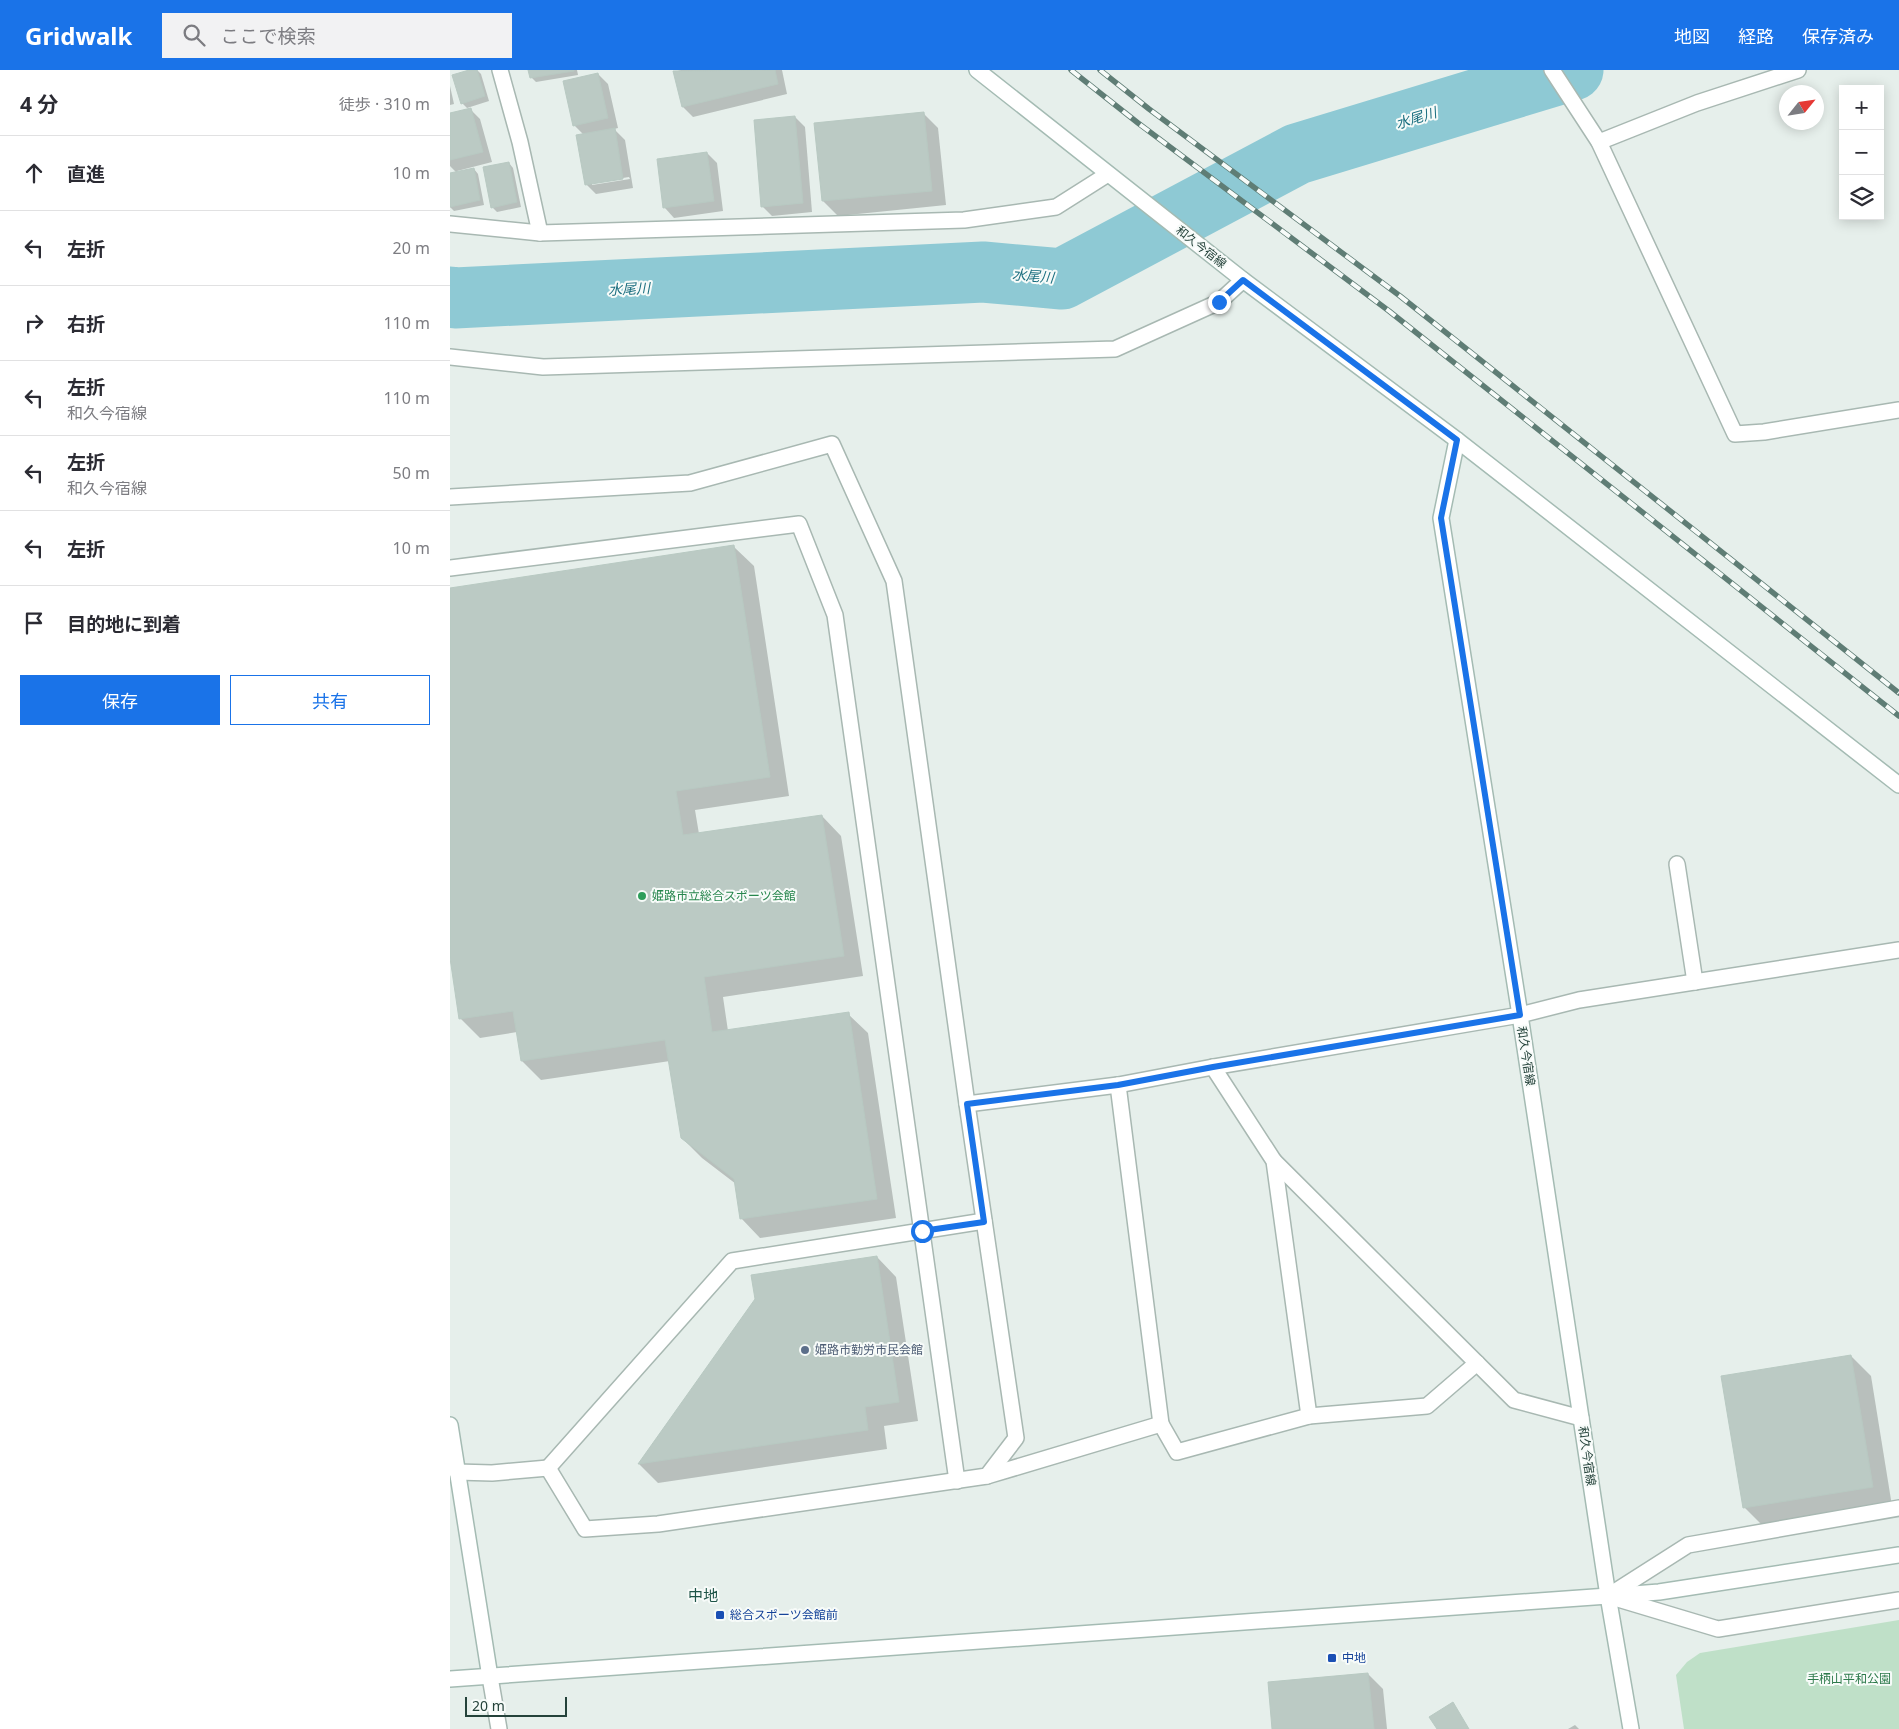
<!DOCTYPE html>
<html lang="ja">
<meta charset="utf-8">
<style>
:root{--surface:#fff;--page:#f2f2f3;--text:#2b2b33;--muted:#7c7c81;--line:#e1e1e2;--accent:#1a73e8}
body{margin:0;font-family:"Noto Sans","Noto Sans JP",sans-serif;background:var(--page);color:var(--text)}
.controls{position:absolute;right:15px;top:15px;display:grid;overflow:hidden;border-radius:0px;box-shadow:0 2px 12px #0003}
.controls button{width:45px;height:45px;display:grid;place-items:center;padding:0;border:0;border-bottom:1px solid var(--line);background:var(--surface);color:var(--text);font:25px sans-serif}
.compass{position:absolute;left:1329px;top:15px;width:45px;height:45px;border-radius:50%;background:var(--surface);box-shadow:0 2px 12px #0003;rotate:60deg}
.scale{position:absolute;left:15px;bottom:12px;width:102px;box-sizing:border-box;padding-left:5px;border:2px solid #24423a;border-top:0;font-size:14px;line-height:18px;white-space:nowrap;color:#24423a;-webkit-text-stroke:4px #f7fbf9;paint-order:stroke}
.stop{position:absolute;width:15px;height:15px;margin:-11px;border:4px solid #1a73e8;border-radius:50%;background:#fff}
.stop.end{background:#1a73e8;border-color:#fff;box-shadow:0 1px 5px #0008}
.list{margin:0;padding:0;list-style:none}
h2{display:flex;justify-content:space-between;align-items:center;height:65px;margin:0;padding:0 20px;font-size:21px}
h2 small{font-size:16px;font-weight:400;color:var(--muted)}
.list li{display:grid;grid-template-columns:32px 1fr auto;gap:15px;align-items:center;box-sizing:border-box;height:75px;padding:0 20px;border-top:1px solid var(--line)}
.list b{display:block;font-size:19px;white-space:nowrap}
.list p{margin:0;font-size:16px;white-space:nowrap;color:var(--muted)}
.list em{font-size:16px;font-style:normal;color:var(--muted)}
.actions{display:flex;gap:10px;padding:15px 20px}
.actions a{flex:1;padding:11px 0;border:1px solid var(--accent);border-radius:0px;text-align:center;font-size:18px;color:var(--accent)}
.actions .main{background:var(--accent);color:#fff}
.icon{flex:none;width:28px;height:28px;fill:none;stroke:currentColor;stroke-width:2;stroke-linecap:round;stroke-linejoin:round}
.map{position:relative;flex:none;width:1449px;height:1659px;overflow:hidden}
header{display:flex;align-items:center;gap:30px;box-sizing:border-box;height:70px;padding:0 25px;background:var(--accent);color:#fff}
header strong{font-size:24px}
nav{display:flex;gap:28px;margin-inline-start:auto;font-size:18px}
.search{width:350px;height:45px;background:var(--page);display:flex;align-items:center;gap:12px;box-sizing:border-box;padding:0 18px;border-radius:0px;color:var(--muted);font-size:19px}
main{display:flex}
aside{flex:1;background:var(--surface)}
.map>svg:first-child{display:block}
</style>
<header>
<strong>Gridwalk</strong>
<div class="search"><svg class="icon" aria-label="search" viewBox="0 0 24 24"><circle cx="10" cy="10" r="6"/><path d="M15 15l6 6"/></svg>ここで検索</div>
<nav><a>地図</a><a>経路</a><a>保存済み</a></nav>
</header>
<main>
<aside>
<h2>4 分<small>徒歩 · 310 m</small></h2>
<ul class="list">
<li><svg class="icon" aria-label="ahead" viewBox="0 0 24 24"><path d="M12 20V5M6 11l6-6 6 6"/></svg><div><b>直進</b></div><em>10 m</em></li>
<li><svg class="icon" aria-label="left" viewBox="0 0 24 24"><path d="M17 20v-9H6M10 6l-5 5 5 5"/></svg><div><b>左折</b></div><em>20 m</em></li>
<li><svg class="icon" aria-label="right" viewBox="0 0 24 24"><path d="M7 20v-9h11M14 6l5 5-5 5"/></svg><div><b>右折</b></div><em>110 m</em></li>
<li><svg class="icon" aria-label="left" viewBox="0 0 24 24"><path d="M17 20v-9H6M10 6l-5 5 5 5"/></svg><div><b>左折</b><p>和久今宿線</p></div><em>110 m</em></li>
<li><svg class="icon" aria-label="left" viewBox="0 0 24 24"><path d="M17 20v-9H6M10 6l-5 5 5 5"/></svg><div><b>左折</b><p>和久今宿線</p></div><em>50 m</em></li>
<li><svg class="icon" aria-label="left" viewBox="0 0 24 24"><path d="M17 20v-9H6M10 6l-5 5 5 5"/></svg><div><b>左折</b></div><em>10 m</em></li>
<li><svg class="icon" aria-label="arrive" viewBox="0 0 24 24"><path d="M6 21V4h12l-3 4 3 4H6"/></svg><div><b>目的地に到着</b></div></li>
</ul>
<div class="actions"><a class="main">保存</a><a>共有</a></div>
</aside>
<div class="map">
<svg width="1449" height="1659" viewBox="0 0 1449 1659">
<rect width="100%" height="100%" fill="#e6efeb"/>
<!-- green -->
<polygon fill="#bfe0c8" points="1449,1550 1449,1659 1234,1659 1226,1605 1237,1592 1250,1583"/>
<!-- shadow -->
<g fill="#0003" fill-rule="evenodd">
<polygon points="23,0 27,0 31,4 39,31 17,38 12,33"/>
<polygon points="80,0 127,0 128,5 86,12 81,7"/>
<polygon points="231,0 332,0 337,24 243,47 233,37 224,2"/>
<path d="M 148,4 L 158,14 L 168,58 L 164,59 L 175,70 L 183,118 L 146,124 L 136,114 L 134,65 L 124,55 ZM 179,107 L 180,109 L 142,115 L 142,113 Z"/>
<polygon points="0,16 4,34 0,35"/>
<polygon points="20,39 30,49 42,92 7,101 7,103 24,99 28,104 34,135 4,141 0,137 0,104 7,103 0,96 0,45"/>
<polygon points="473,43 488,58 496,135 388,146 373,131"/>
<polygon points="345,47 355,57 362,142 322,146 312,136"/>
<polygon points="257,83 267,93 273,141 224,148 215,138 208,90"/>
<polygon points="59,93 63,98 71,137 47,142 42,137"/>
<polygon points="284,477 304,496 339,726 245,740 249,764 372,746 391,766 413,906 273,927 278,961 398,944 418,963 446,1148 310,1168 291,1148 286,1114 252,1088 232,1068 220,991 91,1010 72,991 67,962 30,968 10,948 0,879 0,519"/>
<polygon points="427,1187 446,1207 468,1351 434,1356 437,1379 208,1413 189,1394 306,1229"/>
<polygon points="1401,1286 1421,1306 1442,1436 1314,1457 1294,1437"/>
<polygon points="918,1604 933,1619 937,1659 824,1659"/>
<polygon points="1125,1655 1129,1659 1118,1659"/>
</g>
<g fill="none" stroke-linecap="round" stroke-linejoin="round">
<!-- river -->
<polyline stroke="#8ec9d4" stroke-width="61" points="0,227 5,228 533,202 612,209 847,84 1123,0"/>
</g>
<!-- building -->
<g fill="#bbcac4" stroke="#b8c9c2">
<polygon points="19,0 27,0 35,26 11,34 2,5"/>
<polygon points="78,0 124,0 124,1 80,8"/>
<polygon points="325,0 328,14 232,37 223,1"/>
<polygon points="148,3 158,48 123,56 113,11"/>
<polygon points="21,38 33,82 0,90 0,43"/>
<polygon points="474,42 482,121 372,131 364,53"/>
<polygon points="345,46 353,133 311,137 304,50"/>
<polygon points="165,58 173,109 135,115 126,65"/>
<polygon points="257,82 264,131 213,138 207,89"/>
<polygon points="59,92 67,132 41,138 33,97"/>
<polygon points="24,98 30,130 0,137 0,103"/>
<polygon points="284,475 320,707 226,721 233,765 372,745 394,886 254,907 262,962 399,942 427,1129 290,1149 284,1109 231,1068 215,970 71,991 63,941 9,949 0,888 0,518"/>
<polygon points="427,1186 449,1332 415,1337 418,1360 188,1394 305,1229 301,1205"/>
<polygon points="1401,1285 1423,1417 1293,1438 1271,1306"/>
<polygon points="918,1603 924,1659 822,1659 818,1612"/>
<polygon points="1003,1632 1019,1659 987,1659 979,1647"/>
</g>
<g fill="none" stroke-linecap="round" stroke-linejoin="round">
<defs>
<g id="lane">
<polyline points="0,498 349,454 385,545 507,1411"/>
<polyline points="98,1398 282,1191 534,1151"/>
</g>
<g id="street">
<polyline points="50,0 70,72 90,163"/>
<polyline points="1102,0 1149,72 1285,364 1314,362 1449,340"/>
<polyline points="1149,72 1247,33 1348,0"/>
<polyline points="0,154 90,163 514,150 606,137 658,104"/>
<polyline points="0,287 93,297 665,279 769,232 793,210"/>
<polyline points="0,427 240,413 382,374 444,511 517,1034 566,1368 537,1406 208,1454 135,1459 98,1398 42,1403 7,1402"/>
<polyline points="1227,794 1245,912"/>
<polyline points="668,1015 711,1354"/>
<polyline points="517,1034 668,1015 763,997 1070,945 1129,930 1449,880"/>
<polyline points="824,1091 1064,1330 1131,1348"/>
<polyline points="859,1346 977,1336 1027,1293"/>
<polyline points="537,1406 711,1354 727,1382 859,1346 824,1091 763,997"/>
<polyline points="1158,1526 1238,1475 1449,1438"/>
<polyline points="1158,1526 1268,1559 1449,1530"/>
<polyline points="40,1607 49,1659"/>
</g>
<g id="secondary">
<polyline points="527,0 793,210 1007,370 1449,715"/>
<polyline points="1007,370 991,448 1070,945 1158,1526 1181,1659"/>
<polyline points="0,1355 40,1607"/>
<polyline points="0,1609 1158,1526 1209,1522 1449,1485"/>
</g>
</defs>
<!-- lane casing -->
<use href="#lane" stroke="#a8b8b2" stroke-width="18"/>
<!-- street casing -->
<use href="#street" stroke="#a8b8b2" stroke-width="18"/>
<!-- secondary casing -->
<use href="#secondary" stroke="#a4bbb3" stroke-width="18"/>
<!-- lane -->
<use href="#lane" stroke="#fff" stroke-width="15"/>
<!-- street -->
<use href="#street" stroke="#fff" stroke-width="15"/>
<!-- secondary -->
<use href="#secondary" stroke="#fff" stroke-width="15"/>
<defs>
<g id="rail">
<polyline points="621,0 688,53 939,241 1449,646"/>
<polyline points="650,0 699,39 950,226 1449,623"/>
</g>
</defs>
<!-- rail casing -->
<use href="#rail" stroke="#5f7d75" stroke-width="5.5"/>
<!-- rail -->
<use href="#rail" stroke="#f7fbf9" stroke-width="4" stroke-dasharray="11" stroke-linecap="butt"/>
</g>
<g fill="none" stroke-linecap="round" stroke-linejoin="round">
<!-- route -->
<polyline stroke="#1a73e8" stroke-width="6" points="472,1161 534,1152 517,1034 668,1015 763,997 1070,945 991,448 1007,370 793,210 769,232"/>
</g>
<!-- markers -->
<circle fill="#2e9e5b" stroke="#f7fbf9" stroke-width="2" cx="192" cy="826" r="5"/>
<circle fill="#5c6f8a" stroke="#f7fbf9" stroke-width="2" cx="355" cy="1280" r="5"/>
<g fill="#1a4fb4" stroke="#f7fbf9" stroke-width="2">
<rect x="265" y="1540" width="10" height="10" rx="2.5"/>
<rect x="877" y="1583" width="10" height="10" rx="2.5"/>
</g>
<g text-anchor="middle" stroke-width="4" stroke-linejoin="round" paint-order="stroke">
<!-- street labels -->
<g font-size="12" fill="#24423a" stroke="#f7fbf9">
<text transform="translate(751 177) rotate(38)" y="4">和久今宿線</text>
<text transform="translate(1076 986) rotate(81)" y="4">和久今宿線</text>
<text transform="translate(1137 1386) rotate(82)" y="4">和久今宿線</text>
</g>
<!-- leisure labels -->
<g font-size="12" fill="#27864d" stroke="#f7fbf9" text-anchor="start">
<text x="202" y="830">姫路市立総合スポーツ会館</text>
</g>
<!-- service labels -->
<g font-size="12" fill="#4e5e75" stroke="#f7fbf9" text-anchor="start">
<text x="365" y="1284">姫路市勤労市民会館</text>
</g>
<!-- transit labels -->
<g font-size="12" fill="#164399" stroke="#f7fbf9" text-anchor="start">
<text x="280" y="1549">総合スポーツ会館前</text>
<text x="892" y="1592">中地</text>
</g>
<!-- park labels -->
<g font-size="12" fill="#2d7a4b" stroke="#f7fbf9">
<text x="1399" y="1613">手柄山平和公園</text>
</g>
<!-- water labels -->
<g font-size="14" font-style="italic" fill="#1c6f80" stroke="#f7fbf9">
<text transform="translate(966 48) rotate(-17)" y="5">水尾川</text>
<text transform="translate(583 206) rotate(5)" y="5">水尾川</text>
<text transform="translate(179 219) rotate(-3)" y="5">水尾川</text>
</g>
<!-- quarter labels -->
<g font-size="15" fill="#1f5548" stroke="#f7fbf9">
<text x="253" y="1531">中地</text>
</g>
</g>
</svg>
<div class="controls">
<button>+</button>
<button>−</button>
<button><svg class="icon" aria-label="layers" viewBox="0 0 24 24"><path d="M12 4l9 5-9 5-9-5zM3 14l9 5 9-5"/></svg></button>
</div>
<svg class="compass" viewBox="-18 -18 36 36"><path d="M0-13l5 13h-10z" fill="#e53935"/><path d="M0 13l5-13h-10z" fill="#7c7c81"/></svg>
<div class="scale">20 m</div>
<div class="stop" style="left:472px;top:1161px"></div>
<div class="stop end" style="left:769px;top:232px"></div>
</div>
</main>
